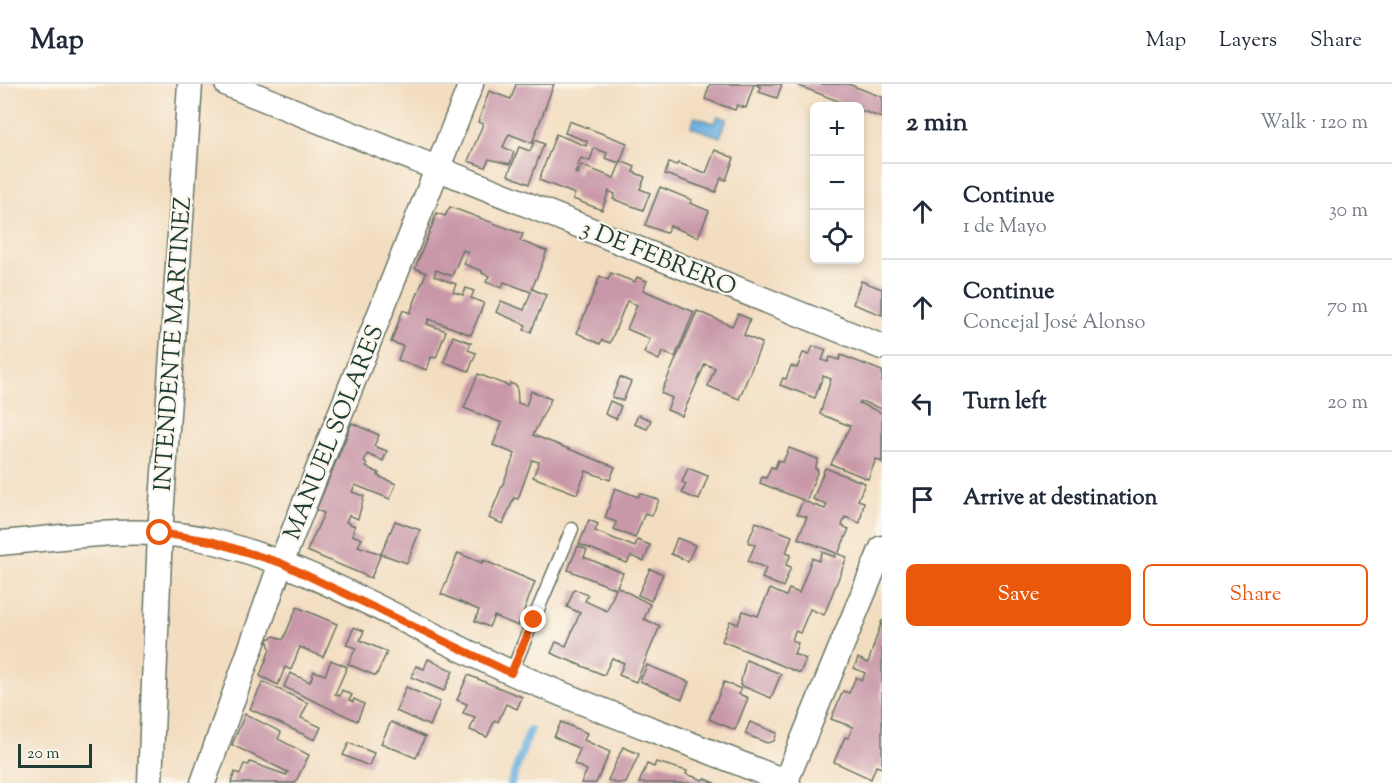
<!DOCTYPE html>
<meta charset="utf-8">
<style>
:root{--surface:#fff;--page:#f6f6f7;--text:#1f2937;--muted:#747a83;--line:#e0e1e3;--accent:#ea580c}
body{margin:0;font-family:"Sorts Mill Goudy",serif;background:var(--page);color:var(--text)}
.controls{position:absolute;right:18px;top:18px;display:grid;overflow:hidden;border-radius:9px;box-shadow:0 3px 9px #0003}
.controls button{width:54px;height:54px;display:grid;place-items:center;padding:0;border:0;border-bottom:2px solid var(--line);background:var(--surface);color:var(--text);font:30px sans-serif}
.scale{position:absolute;left:18px;bottom:15px;width:74px;box-sizing:border-box;padding-left:6px;border:3px solid #1f3d34;border-top:0;font-size:16px;line-height:21px;white-space:nowrap;color:#1f3d34;-webkit-text-stroke:4px #fbf7ec;paint-order:stroke}
.stop{position:absolute;width:18px;height:18px;margin:-14px;border:4px solid #ea580c;border-radius:50%;background:#fff}
.stop.end{background:#ea580c;border-color:#fff;box-shadow:0 2px 6px #0008}
.list{margin:0;padding:0;list-style:none}
h2{display:flex;justify-content:space-between;align-items:center;height:78px;margin:0;padding:0 24px;font-size:26px}
h2 small{font-size:20px;font-weight:400;color:var(--muted)}
.list li{display:grid;grid-template-columns:39px 1fr auto;gap:18px;align-items:center;box-sizing:border-box;height:96px;padding:0 24px;border-top:2px solid var(--line)}
.list b{display:block;font-size:22px;white-space:nowrap}
.list p{margin:0;font-size:20px;white-space:nowrap;color:var(--muted)}
.list em{font-size:20px;font-style:normal;color:var(--muted)}
.actions{display:flex;gap:12px;padding:18px 24px}
.actions a{flex:1;padding:14px 0;border:2px solid var(--accent);border-radius:9px;text-align:center;font-size:21px;color:var(--accent)}
.actions .main{background:var(--accent);color:#fff}
.icon{flex:none;width:33px;height:33px;fill:none;stroke:currentColor;stroke-width:2;stroke-linecap:round;stroke-linejoin:round}
.map{position:relative;flex:none;width:882px;height:699px;overflow:hidden}
header{display:flex;align-items:center;gap:36px;box-sizing:border-box;height:84px;padding:0 30px;background:var(--surface);border-bottom:2px solid var(--line)}
header strong{font-size:28px}
nav{display:flex;gap:33px;margin-inline-start:auto;font-size:21px}
main{display:flex}
aside{flex:1;background:var(--surface)}
.map>svg:first-child{display:block}
</style>
<header>
<strong>Map</strong>
<nav><a>Map</a><a>Layers</a><a>Share</a></nav>
</header>
<main>
<div class="map">
<svg width="882" height="699" viewBox="0 0 882 699">
<rect width="100%" height="100%" fill="#fbf7ec"/>
<filter id="ink" filterUnits="userSpaceOnUse"><feTurbulence type="fractalNoise" baseFrequency=".0167" numOctaves="2"/><feDisplacementMap in="SourceGraphic" scale="12" xChannelSelector="R" yChannelSelector="G"/><feConvolveMatrix kernelMatrix="1 2 1 2 8 2 1 2 1" color-interpolation-filters="sRGB"/></filter>
<filter id="wash" filterUnits="userSpaceOnUse"><feTurbulence type="fractalNoise" baseFrequency=".008" numOctaves="4" result="noise"/><feDisplacementMap in="SourceGraphic" scale="24" xChannelSelector="R" yChannelSelector="G"/><feGaussianBlur stdDeviation="1.35" result="paint"/><feColorMatrix in="noise" values="0 0 0 0 0 0 0 0 0 0 0 0 0 0 0 0 0 1.4 0 .05"/><feComposite in="paint" operator="in"/></filter>
<g filter="url(#wash)">
<rect width="100%" height="100%" fill="#f3ddc0"/>
<!-- water -->
<polygon fill="#69afdf" stroke="#44768a" stroke-width="1.5" points="718,32 727,35 720,53 691,43 695,33 714,39"/>
<g fill="none" stroke-linecap="round" stroke-linejoin="round">
<!-- stream -->
<polyline stroke="#69afdf" stroke-width="8" points="511,699 530,646"/>
</g>
<g id="blocks">
<!-- building -->
<g fill="#c897a8">
<polygon points="516,0 554,0 532,59 509,50 503,63 514,68 510,80 489,75 485,83 468,77 483,40 478,38 489,7 511,15"/>
<polygon points="710,0 754,0 746,24 737,21 735,26 705,15"/>
<polygon points="754,0 782,0 777,14 759,8 761,3"/>
<polygon points="794,0 848,0 882,13 882,34 860,26 860,22 851,22"/>
<polygon points="569,37 627,59 620,79 605,74 607,69 594,64 590,77 581,74 575,89 578,90 581,81 614,94 621,77 635,83 633,88 645,93 640,105 650,109 643,126 613,115 615,110 609,107 602,126 573,115 575,110 539,96 556,50 586,62 587,57 565,49"/>
<polygon points="535,56 544,60 529,100 508,91 519,63 530,67"/>
<polygon points="715,66 734,74 726,96 721,94 716,108 665,90 669,79 677,81 678,79 706,89"/>
<polygon points="660,103 692,116 690,119 709,127 698,153 670,142 666,149 645,141"/>
<polygon points="450,123 523,150 520,157 547,167 532,205 546,211 531,248 524,246 526,241 496,228 501,217 524,226 531,208 504,198 502,204 486,198 489,192 482,189 482,187 464,180 468,168 463,166 452,192 436,186 434,192 456,200 453,208 463,211 466,204 474,207 471,214 484,219 471,251 429,235 427,240 446,247 436,274 431,273 427,286 398,276 403,262 391,258 403,226 410,229 426,189 415,184 437,129 445,132"/>
<polygon points="611,189 635,198 637,193 647,197 643,206 694,228 675,273 662,268 659,276 644,269 650,255 627,245 637,221 627,217 610,259 602,256 600,260 577,249 600,192 608,196"/>
<polygon points="861,197 882,205 882,231 853,220"/>
<polygon points="697,227 732,242 738,230 750,235 744,251 762,259 739,315 708,302 715,284 705,280 682,332 667,326 672,314 661,309"/>
<polygon points="453,252 471,259 468,266 476,269 469,287 444,278"/>
<polygon points="813,262 826,266 822,276 828,278 830,273 839,276 841,271 882,287 882,325 861,317 859,319 882,329 882,378 876,375 868,395 831,380 850,342 820,330 831,295 823,292 815,314 780,301 783,294 786,295 791,282 797,284 803,269 809,271"/>
<polygon points="478,290 509,302 510,299 517,302 518,319 526,322 531,307 551,315 533,351 615,383 610,396 586,387 577,410 533,393 539,378 532,376 518,415 514,414 503,440 489,434 515,370 493,361 502,339 464,324"/>
<polygon points="620,293 631,298 623,317 612,313"/>
<polygon points="610,317 621,322 616,335 605,330"/>
<polygon points="638,331 651,336 647,345 634,340"/>
<polygon points="352,339 379,351 374,362 387,367 383,377 367,370 364,378 367,380 366,383 379,389 378,392 396,400 390,415 355,401 352,408 364,412 358,435 349,431 346,438 355,442 352,451 362,455 358,462 381,470 371,494 307,467 324,429 316,426"/>
<polygon points="789,364 818,375 815,385 818,386 806,418 825,425 827,421 813,415 825,384 865,399 858,416 864,418 860,439 845,433 842,442 849,445 838,470 847,473 824,531 810,525 800,549 795,547 792,556 798,559 794,570 806,575 800,589 722,557 730,537 738,540 743,527 758,532 770,505 786,512 789,505 799,509 812,474 819,477 822,468 835,473 836,469 798,454 807,433 797,430 803,416 760,399 762,393 766,394 771,383 775,384 778,376 783,378"/>
<polygon points="688,384 708,392 699,416 682,409 686,400 682,398"/>
<polygon points="615,404 638,413 640,409 659,416 652,432 645,429 635,454 614,445 616,438 605,434"/>
<polygon points="589,436 598,440 595,447 635,463 637,456 650,461 644,477 631,472 627,479 579,460"/>
<polygon points="395,437 420,446 407,479 381,470"/>
<polygon points="756,438 792,452 786,469 791,471 786,481 791,483 783,503 762,494 766,484 748,477 755,461 748,458"/>
<polygon points="677,454 695,461 688,477 671,470"/>
<polygon points="578,462 587,466 584,473 623,489 617,503 650,520 644,535 660,542 636,598 619,591 624,579 612,574 604,591 551,569 556,558 566,562 580,529 567,523 574,505 588,511 585,517 607,527 616,505 568,486"/>
<polygon points="458,469 482,479 483,476 535,498 518,542 494,532 489,543 475,537 479,526 441,510"/>
<polygon points="650,485 663,490 651,517 638,511"/>
<polygon points="297,523 337,540 323,573 300,563 291,586 285,583 278,601 260,592 270,565 267,555 275,552 283,556"/>
<polygon points="882,536 882,684 876,682 871,695 834,678 845,653 848,654 853,643 831,635 843,607 849,609 856,593 862,596 865,589 854,584 858,574 868,579"/>
<polygon points="354,543 364,547 360,556 387,568 376,592 348,580 356,564 346,561"/>
<polygon points="428,575 453,587 444,607 411,593 416,582 424,585"/>
<polygon points="331,576 347,583 335,610 340,612 342,606 352,611 349,616 353,618 354,615 364,620 357,637 284,603 290,589 310,598 314,587 325,591"/>
<polygon points="746,576 781,590 771,614 740,601"/>
<polygon points="647,581 689,598 682,615 640,597"/>
<polygon points="468,591 522,613 517,625 506,620 498,638 495,636 487,653 470,646 475,633 463,629 467,620 457,616"/>
<polygon points="263,598 308,619 301,634 321,643 315,656 250,625"/>
<polygon points="724,598 741,605 739,610 748,614 735,646 709,635"/>
<polygon points="406,603 440,618 430,642 396,627"/>
<polygon points="245,630 281,648 278,655 309,671 295,699 231,699 235,688 240,690 244,680 249,681 250,678 286,691 288,688 232,661"/>
<polygon points="391,638 425,653 416,674 381,659"/>
<polygon points="561,638 587,649 584,656 610,668 596,699 581,699 587,686 574,680 580,665 554,653"/>
<polygon points="750,638 777,649 774,657 767,659 745,650"/>
<polygon points="349,659 374,669 369,682 343,671"/>
<polygon points="623,663 639,670 626,699 615,699 608,696"/>
<polygon points="656,678 687,687 686,690 703,696 704,694 715,699 639,699 647,680 654,683"/>
</g>
</g>
</g>
<g filter="url(#ink)">
<use href="#blocks" fill-opacity="0" stroke="#697565" stroke-width="1.5"/>
<g fill="none" stroke-linecap="round" stroke-linejoin="round">
<defs>
<polyline id="lane" points="511,589 572,445"/>
<g id="street">
<polyline points="227,0 882,263"/>
<path d="M 0,459 C 69,453 144,440 212,457 C 316,483 413,545 510,588 C 601,629 696,660 788,699"/>
<polyline points="150,699 160,449 190,0"/>
<polyline points="203,699 281,479 471,0"/>
<polyline points="785,699 882,464"/>
</g>
</defs>
<!-- lane casing -->
<use href="#lane" stroke="#697565" stroke-width="15"/>
<!-- street casing -->
<use href="#street" stroke="#697565" stroke-width="27"/>
<!-- lane -->
<use href="#lane" stroke="#fff" stroke-width="12"/>
<!-- street -->
<use href="#street" stroke="#fff" stroke-width="24"/>
</g>
</g>
<g fill="none" stroke-linecap="round" stroke-linejoin="round" filter="url(#ink)">
<!-- route -->
<polyline stroke="#ea580c" stroke-width="8" points="160,449 211,457 281,479 511,589 534,536"/>
</g>
<g text-anchor="middle" stroke-width="4.5" stroke-linejoin="round" paint-order="stroke">
<!-- street labels -->
<g font-size="24" fill="#1f3d34" stroke="#fbf7ec">
<text transform="translate(659 173) rotate(22)" y="8">3 DE FEBRERO</text>
<text transform="translate(172 260) rotate(-86)" y="8">INTENDENTE MARTINEZ</text>
<text transform="translate(333 348) rotate(-68)" y="8">MANUEL SOLARES</text>
</g>
</g>
</svg>
<div class="controls">
<button>+</button>
<button>−</button>
<button><svg class="icon" aria-label="locate" viewBox="0 0 24 24"><circle cx="12" cy="12" r="6"/><path d="M12 2v4M12 18v4M2 12h4M18 12h4"/></svg></button>
</div>
<div class="scale">20 m</div>
<div class="stop" style="left:160px;top:449px"></div>
<div class="stop end" style="left:534px;top:536px"></div>
</div>
<aside>
<h2>2 min<small>Walk · 120 m</small></h2>
<ul class="list">
<li><svg class="icon" aria-label="ahead" viewBox="0 0 24 24"><path d="M12 20V5M6 11l6-6 6 6"/></svg><div><b>Continue</b><p>1 de Mayo</p></div><em>30 m</em></li>
<li><svg class="icon" aria-label="ahead" viewBox="0 0 24 24"><path d="M12 20V5M6 11l6-6 6 6"/></svg><div><b>Continue</b><p>Concejal José Alonso</p></div><em>70 m</em></li>
<li><svg class="icon" aria-label="left" viewBox="0 0 24 24"><path d="M17 20v-9H6M10 6l-5 5 5 5"/></svg><div><b>Turn left</b></div><em>20 m</em></li>
<li><svg class="icon" aria-label="arrive" viewBox="0 0 24 24"><path d="M6 21V4h12l-3 4 3 4H6"/></svg><div><b>Arrive at destination</b></div></li>
</ul>
<div class="actions"><a class="main">Save</a><a>Share</a></div>
</aside>
</main>
